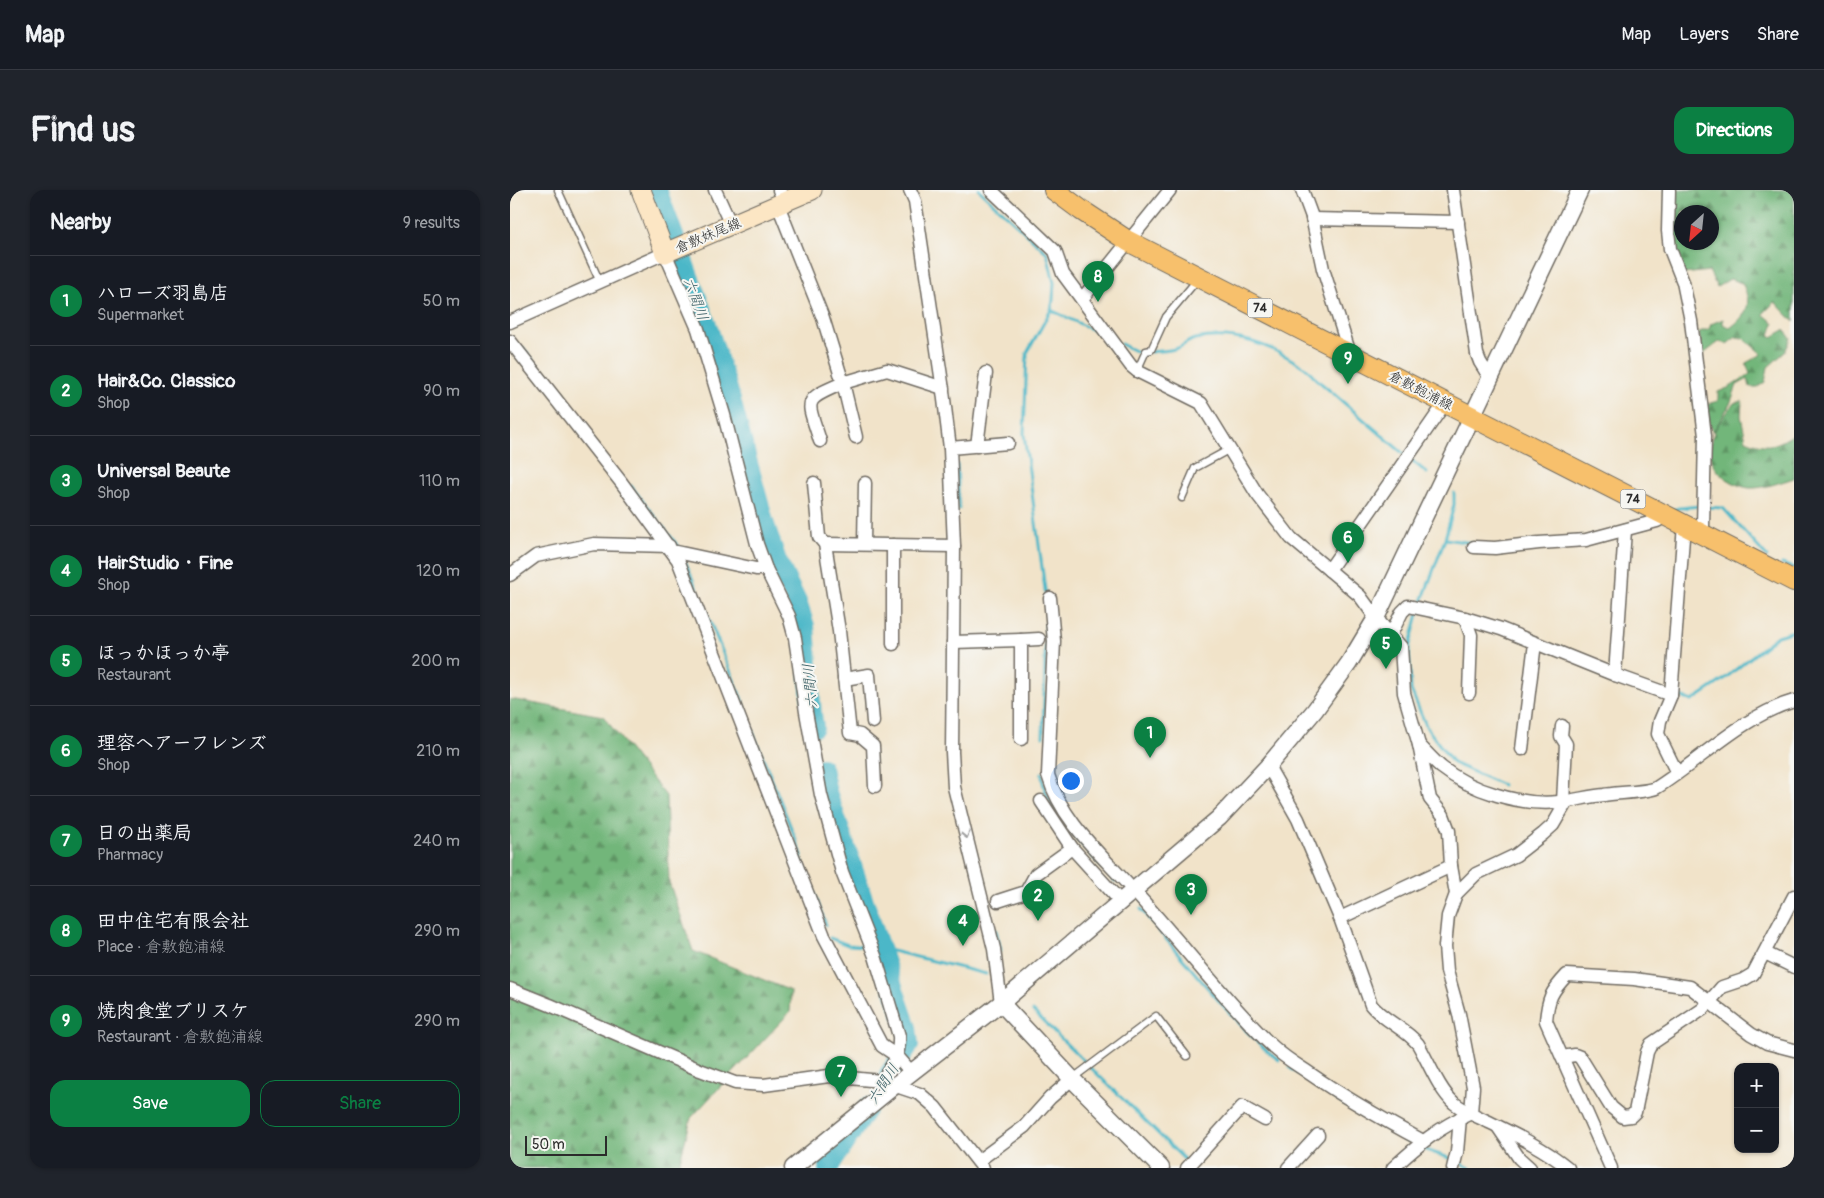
<!DOCTYPE html>
<meta charset="utf-8">
<style>
:root{--surface:#171b24;--page:#20242c;--text:#f1f3f6;--muted:#9ea1a6;--line:#363941;--accent:#0b8043}
body{margin:0;font-family:Pangolin,"Klee One",sans-serif;background:var(--page);color:var(--text)}
.controls{position:absolute;right:15px;bottom:15px;display:grid;overflow:hidden;border-radius:10px;box-shadow:0 1px 4px #0004}
.controls button{width:45px;height:45px;display:grid;place-items:center;padding:0;border:0;border-bottom:1px solid var(--line);background:var(--surface);color:var(--text);font:25px sans-serif}
.compass{position:absolute;left:1164px;top:15px;width:45px;height:45px;border-radius:50%;background:var(--surface);box-shadow:0 1px 4px #0004;rotate:207deg}
.scale{position:absolute;left:15px;bottom:12px;width:82px;box-sizing:border-box;padding-left:5px;border:2px solid #2b2b2b;border-top:0;font-size:14px;line-height:18px;white-space:nowrap;color:#2b2b2b;-webkit-text-stroke:4px #f6f6f2;paint-order:stroke}
.you{position:absolute;left:560px;top:590px;width:18px;height:18px;margin:-12px;border:4px solid #fff;border-radius:50%;background:#1a73e8;box-shadow:0 0 0 8px #1a73e833}
.badge{display:grid;place-items:center;width:32px;height:32px;border-radius:50%;background:var(--accent);color:#fff;font-size:16px;font-weight:700}
.pin{position:absolute;translate:-50% -41px;filter:drop-shadow(0 1px 2px #0008)}
.pin::after{content:'';position:absolute;top:26px;width:18px;height:15px;background:inherit;clip-path:polygon(0 0,100% 0,50% 100%)}
.list{margin:0;padding:0;list-style:none}
h2{display:flex;justify-content:space-between;align-items:center;height:65px;margin:0;padding:0 20px;font-size:21px}
h2 small{font-size:16px;font-weight:400;color:var(--muted)}
.list li{display:grid;grid-template-columns:32px 1fr auto;gap:15px;align-items:center;box-sizing:border-box;height:90px;padding:0 20px;border-top:1px solid var(--line)}
.list b{display:block;font-size:19px;white-space:nowrap}
.list p{margin:0;font-size:16px;white-space:nowrap;color:var(--muted)}
.list em{font-size:16px;font-style:normal;color:var(--muted)}
.actions{display:flex;gap:10px;padding:15px 20px}
.actions a{flex:1;padding:11px 0;border:1px solid var(--accent);border-radius:15px;text-align:center;font-size:18px;color:var(--accent)}
.actions .main{background:var(--accent);color:#fff}
.map{position:relative;flex:none;width:1284px;height:978px;overflow:hidden;border-radius:15px}
header{display:flex;align-items:center;gap:30px;box-sizing:border-box;height:70px;padding:0 25px;background:var(--surface);border-bottom:1px solid var(--line)}
header strong{font-size:24px}
nav{display:flex;gap:28px;margin-inline-start:auto;font-size:18px}
.intro{display:flex;align-items:center;justify-content:space-between;box-sizing:border-box;height:120px;padding:0 30px}
h1{margin:0;font-size:35px}
.button{padding:12px 22px;border-radius:15px;background:var(--accent);color:#fff;font-size:18px;font-weight:700}
main{display:flex;gap:30px;padding:0 30px}
aside{flex:1;background:var(--surface);border-radius:15px;box-shadow:0 1px 4px #0004}
.map>svg:first-child{display:block}
</style>
<header>
<strong>Map</strong>
<nav><a>Map</a><a>Layers</a><a>Share</a></nav>
</header>
<div class="intro"><h1>Find us</h1><a class="button">Directions</a></div>
<main>
<aside>
<h2>Nearby<small>9 results</small></h2>
<ul class="list">
<li><span class="badge">1</span><div><b>ハローズ羽島店</b><p>Supermarket</p></div><em>50 m</em></li>
<li><span class="badge">2</span><div><b>Hair&amp;Co. Classico</b><p>Shop</p></div><em>90 m</em></li>
<li><span class="badge">3</span><div><b>Universal Beaute</b><p>Shop</p></div><em>110 m</em></li>
<li><span class="badge">4</span><div><b>HairStudio・Fine</b><p>Shop</p></div><em>120 m</em></li>
<li><span class="badge">5</span><div><b>ほっかほっか亭</b><p>Restaurant</p></div><em>200 m</em></li>
<li><span class="badge">6</span><div><b>理容ヘアーフレンズ</b><p>Shop</p></div><em>210 m</em></li>
<li><span class="badge">7</span><div><b>日の出薬局</b><p>Pharmacy</p></div><em>240 m</em></li>
<li><span class="badge">8</span><div><b>田中住宅有限会社</b><p>Place · 倉敷飽浦線</p></div><em>290 m</em></li>
<li><span class="badge">9</span><div><b>焼肉食堂ブリスケ</b><p>Restaurant · 倉敷飽浦線</p></div><em>290 m</em></li>
</ul>
<div class="actions"><a class="main">Save</a><a>Share</a></div>
</aside>
<div class="map">
<svg width="1284" height="978" viewBox="0 0 1284 978">
<defs>
<pattern id="forest-firs" width="22" height="20" patternUnits="userSpaceOnUse" patternTransform="scale(1.25)"><rect width="22" height="20" fill="#72b67a"/><path d="M5 1l3.5 6h-7zM16 11l3.5 6h-7z" fill="#5e9464"/></pattern>
</defs>
<rect width="100%" height="100%" fill="#f6f6f2"/>
<filter id="ink" filterUnits="userSpaceOnUse"><feTurbulence type="fractalNoise" baseFrequency=".02" numOctaves="2"/><feDisplacementMap in="SourceGraphic" scale="10" xChannelSelector="R" yChannelSelector="G"/><feConvolveMatrix kernelMatrix="1 2 1 2 8 2 1 2 1" color-interpolation-filters="sRGB"/></filter>
<filter id="wash" filterUnits="userSpaceOnUse"><feTurbulence type="fractalNoise" baseFrequency=".0096" numOctaves="4" result="noise"/><feDisplacementMap in="SourceGraphic" scale="20" xChannelSelector="R" yChannelSelector="G"/><feGaussianBlur stdDeviation="1.12" result="paint"/><feColorMatrix in="noise" values="0 0 0 0 0 0 0 0 0 0 0 0 0 0 0 0 0 1.4 0 .05"/><feComposite in="paint" operator="in"/></filter>
<g filter="url(#wash)">
<rect width="100%" height="100%" fill="#f1e3c9"/>
<!-- forest -->
<g fill="url(#forest-firs)" stroke="#4e7052" fill-rule="evenodd">
<path d="M 1161,0 L 1284,0 L 1284,132 L 1265,112 L 1253,124 L 1264,133 L 1260,145 L 1262,147 L 1274,140 L 1281,148 L 1275,162 L 1258,177 L 1255,192 L 1248,197 L 1240,197 L 1238,189 L 1227,195 L 1220,214 L 1203,242 L 1199,234 L 1197,214 L 1208,211 L 1208,202 L 1220,197 L 1240,184 L 1236,173 L 1252,164 L 1233,148 L 1226,147 L 1217,154 L 1209,152 L 1192,165 L 1189,142 L 1199,139 L 1201,134 L 1213,129 L 1213,134 L 1220,138 C 1237,125 1243,114 1232,93 L 1220,89 L 1207,97 L 1199,81 L 1174,84 L 1165,58 ZM 1172,22 L 1202,22 L 1202,52 L 1172,52 Z"/>
<path d="M 1232,211 L 1231,226 L 1236,250 C 1257,259 1266,256 1284,244 L 1284,288 C 1272,292 1252,299 1239,298 C 1225,296 1207,285 1202,272 C 1199,264 1201,253 1203,245 C 1207,234 1217,223 1224,213 Z"/>
<polygon points="0,509 93,526 156,606 159,692 183,761 281,801 280,822 181,928 168,978 0,978"/>
</g>
<g fill="none" stroke-linecap="round" stroke-linejoin="round">
<!-- stream -->
<g stroke="#4cb7c8" stroke-width="3">
<polyline points="469,0 537,63 544,93 543,110 541,120 517,163 514,244 536,407"/>
<polyline points="541,120 591,144"/>
<polyline points="611,154 631,164 635,163"/>
<polyline points="13,158 30,179"/>
<path d="M 641,162 C 650,161 660,161 668,158 C 674,155 678,151 685,149 C 720,142 755,153 784,171 C 793,176 800,180 805,188 L 895,265"/>
<polyline points="900,269 917,283"/>
<polyline points="447,275 449,319"/>
<polyline points="121,296 171,360"/>
<polyline points="1196,317 1213,318 1257,367"/>
<polyline points="1163,320 1169,318 1190,316"/>
<polyline points="935,349 944,315 944,303"/>
<polyline points="174,368 233,512 238,530 292,665 291,668 316,735"/>
<polyline points="1272,374 1284,378"/>
<polyline points="911,414 935,349 962,353"/>
<polyline points="908,424 899,458 901,500 917,538 943,573 993,595"/>
<polyline points="1166,505 1182,511 1213,490 1267,446 1284,441"/>
<polyline points="533,547 536,434"/>
<path d="M 532,583 C 531,617 584,667 605,691"/>
<path d="M 631,719 C 659,753 687,786 716,819 C 733,837 749,856 769,870"/>
<polyline points="486,740 491,761"/>
<polyline points="320,748 338,755 357,756"/>
<polyline points="366,757 476,784"/>
<polyline points="523,821 677,972"/>
<polyline points="780,878 843,920 904,955"/>
<polyline points="910,958 942,969"/>
<polyline points="947,971 960,978"/>
</g>
<!-- river -->
<g stroke="#4cb7c8" stroke-width="20">
<polyline points="147,0 197,135 218,199 254,332 267,371 287,412 295,436 302,524 304,537"/>
<polyline points="312,578 317,602 397,838 399,855 379,884"/>
<polyline points="318,978 358,917"/>
</g>
</g>
</g>
<g filter="url(#ink)">
<g fill="none" stroke-linecap="round" stroke-linejoin="round">
<defs>
<g id="service">
<polyline points="48,0 90,92"/>
<polyline points="627,181 636,161 641,160 656,127 687,90"/>
<polyline points="672,308 685,278 720,259"/>
<polyline points="563,888 646,826 677,866"/>
</g>
<g id="minor">
<polyline points="205,0 221,35"/>
<polyline points="269,0 275,12"/>
<polyline points="400,0 405,11 432,193 440,258 444,356 442,562 444,597 484,759 491,813"/>
<polyline points="481,0 545,61 553,84 621,176 627,181 691,213 747,304 781,348 850,406 866,428 891,457 894,503 909,555 920,609 933,625 939,641 941,676 946,704 938,726 935,756 937,781 949,824 963,897 961,923"/>
<polyline points="792,0 802,27 813,79 840,164"/>
<polyline points="943,0 967,164 970,172 980,188"/>
<polyline points="1159,0 1158,41 1160,59 1173,92 1181,131 1195,246 1193,337 1192,343"/>
<path d="M 268,15 L 313,128 L 333,193 C 291,211 297,209 310,251"/>
<polyline points="802,29 948,32"/>
<polyline points="572,109 660,0"/>
<path d="M 0,132 L 155,63 L 188,139 L 214,225 L 247,354 L 256,379 L 279,426 L 285,448 L 296,522 L 311,605 L 332,682 L 365,766 L 389,846 C 390,865 383,876 371,891"/>
<polyline points="0,151 111,292 168,370 314,746 372,856 387,866 401,882"/>
<polyline points="346,247 333,193 377,180 433,198"/>
<polyline points="467,256 476,183"/>
<polyline points="440,258 498,253"/>
<polyline points="304,293 309,347 315,354 329,441 340,543 350,545 363,556 365,596"/>
<polyline points="315,354 444,356"/>
<polyline points="354,354 355,293"/>
<polyline points="383,355 383,454"/>
<polyline points="964,357 985,358 1029,353 1076,350 1147,331 1156,326"/>
<polyline points="162,361 246,379 256,379"/>
<polyline points="819,380 935,213"/>
<polyline points="0,385 26,366 84,354 159,356"/>
<path d="M 540,408 L 544,451 L 538,585 C 552,632 591,664 623,700 C 657,737 689,777 723,815 C 737,830 751,847 768,861 C 777,869 789,876 799,883 C 835,908 874,930 913,951"/>
<polyline points="955,428 961,445 959,503"/>
<polyline points="881,444 892,422 898,416 955,428 991,439 1105,485 1161,505"/>
<polyline points="511,450 529,449"/>
<polyline points="443,452 511,450 511,549"/>
<polyline points="1105,485 1115,340"/>
<polyline points="334,489 359,485 363,532"/>
<polyline points="1052,536 1051,546 1056,554 1053,612"/>
<path d="M 909,555 C 916,562 923,570 931,577 C 961,601 1011,616 1049,612 C 1064,611 1079,606 1094,605 C 1105,603 1138,602 1146,598 C 1191,570 1232,526 1284,511"/>
<polyline points="1012,559 1025,453"/>
<polyline points="758,576 788,629 830,728"/>
<polyline points="1167,583 1148,544 1150,531 1161,505 1174,335"/>
<polyline points="531,611 562,658 611,712"/>
<path d="M 941,676 L 830,728 L 861,815 C 874,831 895,838 908,854 C 918,871 929,900 944,913 C 955,922 969,927 981,933 C 1008,946 1035,959 1058,978"/>
<polyline points="946,704 966,684 1006,665 1033,644 1043,635 1057,611"/>
<polyline points="488,711 516,702 526,684 562,658"/>
<polyline points="1255,763 1284,777"/>
<polyline points="0,799 40,815 190,880 225,893 254,895 319,886 371,891 410,904 425,917 473,978"/>
<polyline points="1052,867 1065,865 1070,867 1101,917 1113,927 1121,926 1125,922 1137,862 1141,854 1193,819 1212,797 1233,790 1243,784 1284,706"/>
<polyline points="988,937 1009,968 1020,978"/>
<polyline points="468,971 514,937 540,908 562,889"/>
<polyline points="677,978 732,917 755,930"/>
<polyline points="778,978 808,945"/>
<path d="M 883,978 C 909,954 928,938 961,923"/>
<polyline points="943,978 947,962 950,928"/>
<path d="M 1101,978 L 1036,831 C 1038,808 1041,802 1057,785 L 1124,789 L 1180,797 L 1241,844 L 1257,853 L 1284,860"/>
</g>
<g id="tertiary">
<polyline points="491,813 562,889 651,978"/>
<polyline points="283,978 384,896 491,813 709,628 758,576 805,520 839,473 866,428 1070,0"/>
</g>
<polyline id="secondary" points="131,0 155,63 302,0"/>
<polyline id="primary" points="544,0 571,20 618,51 1284,391"/>
</defs>
<!-- service casing -->
<use href="#service" stroke="#706b62" stroke-width="9"/>
<!-- minor casing -->
<use href="#minor" stroke="#706b62" stroke-width="15"/>
<!-- tertiary casing -->
<use href="#tertiary" stroke="#706b62" stroke-width="19"/>
<!-- secondary casing -->
<use href="#secondary" stroke="#706b62" stroke-width="21"/>
<!-- primary casing -->
<use href="#primary" stroke="#706b62" stroke-width="22"/>
<!-- service -->
<use href="#service" stroke="#fff" stroke-width="6"/>
<!-- minor -->
<use href="#minor" stroke="#fff" stroke-width="12"/>
<!-- tertiary -->
<use href="#tertiary" stroke="#fff" stroke-width="16"/>
<!-- secondary -->
<use href="#secondary" stroke="#fce6c4" stroke-width="19"/>
<!-- primary -->
<use href="#primary" stroke="#f7c06c" stroke-width="20"/>
</g>
<!-- one-way arrows -->
<defs><path id="oneway-chevron" d="M-2-3.5L2.5 0L-2 3.5" fill="none" stroke-width="1.6" stroke-linecap="round" stroke-linejoin="round" transform="scale(1.25)"/></defs>
<use stroke="#a0a0a0" href="#oneway-chevron" transform="translate(456 645) rotate(76)"/>
</g>
<g text-anchor="middle" stroke-width="4" stroke-linejoin="round" paint-order="stroke">
<!-- shield labels -->
<g fill="#f6f6f2" stroke="#686867" stroke-width="1">
<rect x="737.5" y="108.5" width="25" height="19" rx="4"/>
<rect x="1110.5" y="299.5" width="25" height="19" rx="4"/>
</g>
<g font-size="12" font-weight="bold" fill="#2b2b2b">
<text x="750" y="122">74</text>
<text x="1123" y="313">74</text>
</g>
<!-- street labels -->
<g font-size="14" fill="#2b2b2b" stroke="#f6f6f2">
<text transform="translate(198 45) rotate(-23)" y="5">倉敷妹尾線</text>
<text transform="translate(911 200) rotate(27)" y="5">倉敷飽浦線</text>
</g>
<!-- water labels -->
<g font-size="15" font-style="italic" fill="#375c62" stroke="#f6f6f2">
<text transform="translate(186 109) rotate(70)" y="5">六間川</text>
<text transform="translate(300 496) rotate(-95)" y="5">六間川</text>
<text transform="translate(373 894) rotate(-57)" y="5">六間川</text>
</g>
</g>
</svg>
<div class="controls">
<button>+</button>
<button>−</button>
</div>
<svg class="compass" viewBox="-18 -18 36 36"><path d="M0-13l5 13h-10z" fill="#e53935"/><path d="M0 13l5-13h-10z" fill="#9ea1a6"/></svg>
<div class="scale">50 m</div>
<div class="you"></div>
<div class="pin badge" style="left:640px;top:568px">1</div>
<div class="pin badge" style="left:528px;top:731px">2</div>
<div class="pin badge" style="left:681px;top:725px">3</div>
<div class="pin badge" style="left:453px;top:756px">4</div>
<div class="pin badge" style="left:876px;top:479px">5</div>
<div class="pin badge" style="left:838px;top:373px">6</div>
<div class="pin badge" style="left:331px;top:907px">7</div>
<div class="pin badge" style="left:588px;top:112px">8</div>
<div class="pin badge" style="left:838px;top:194px">9</div>
</div>
</main>
